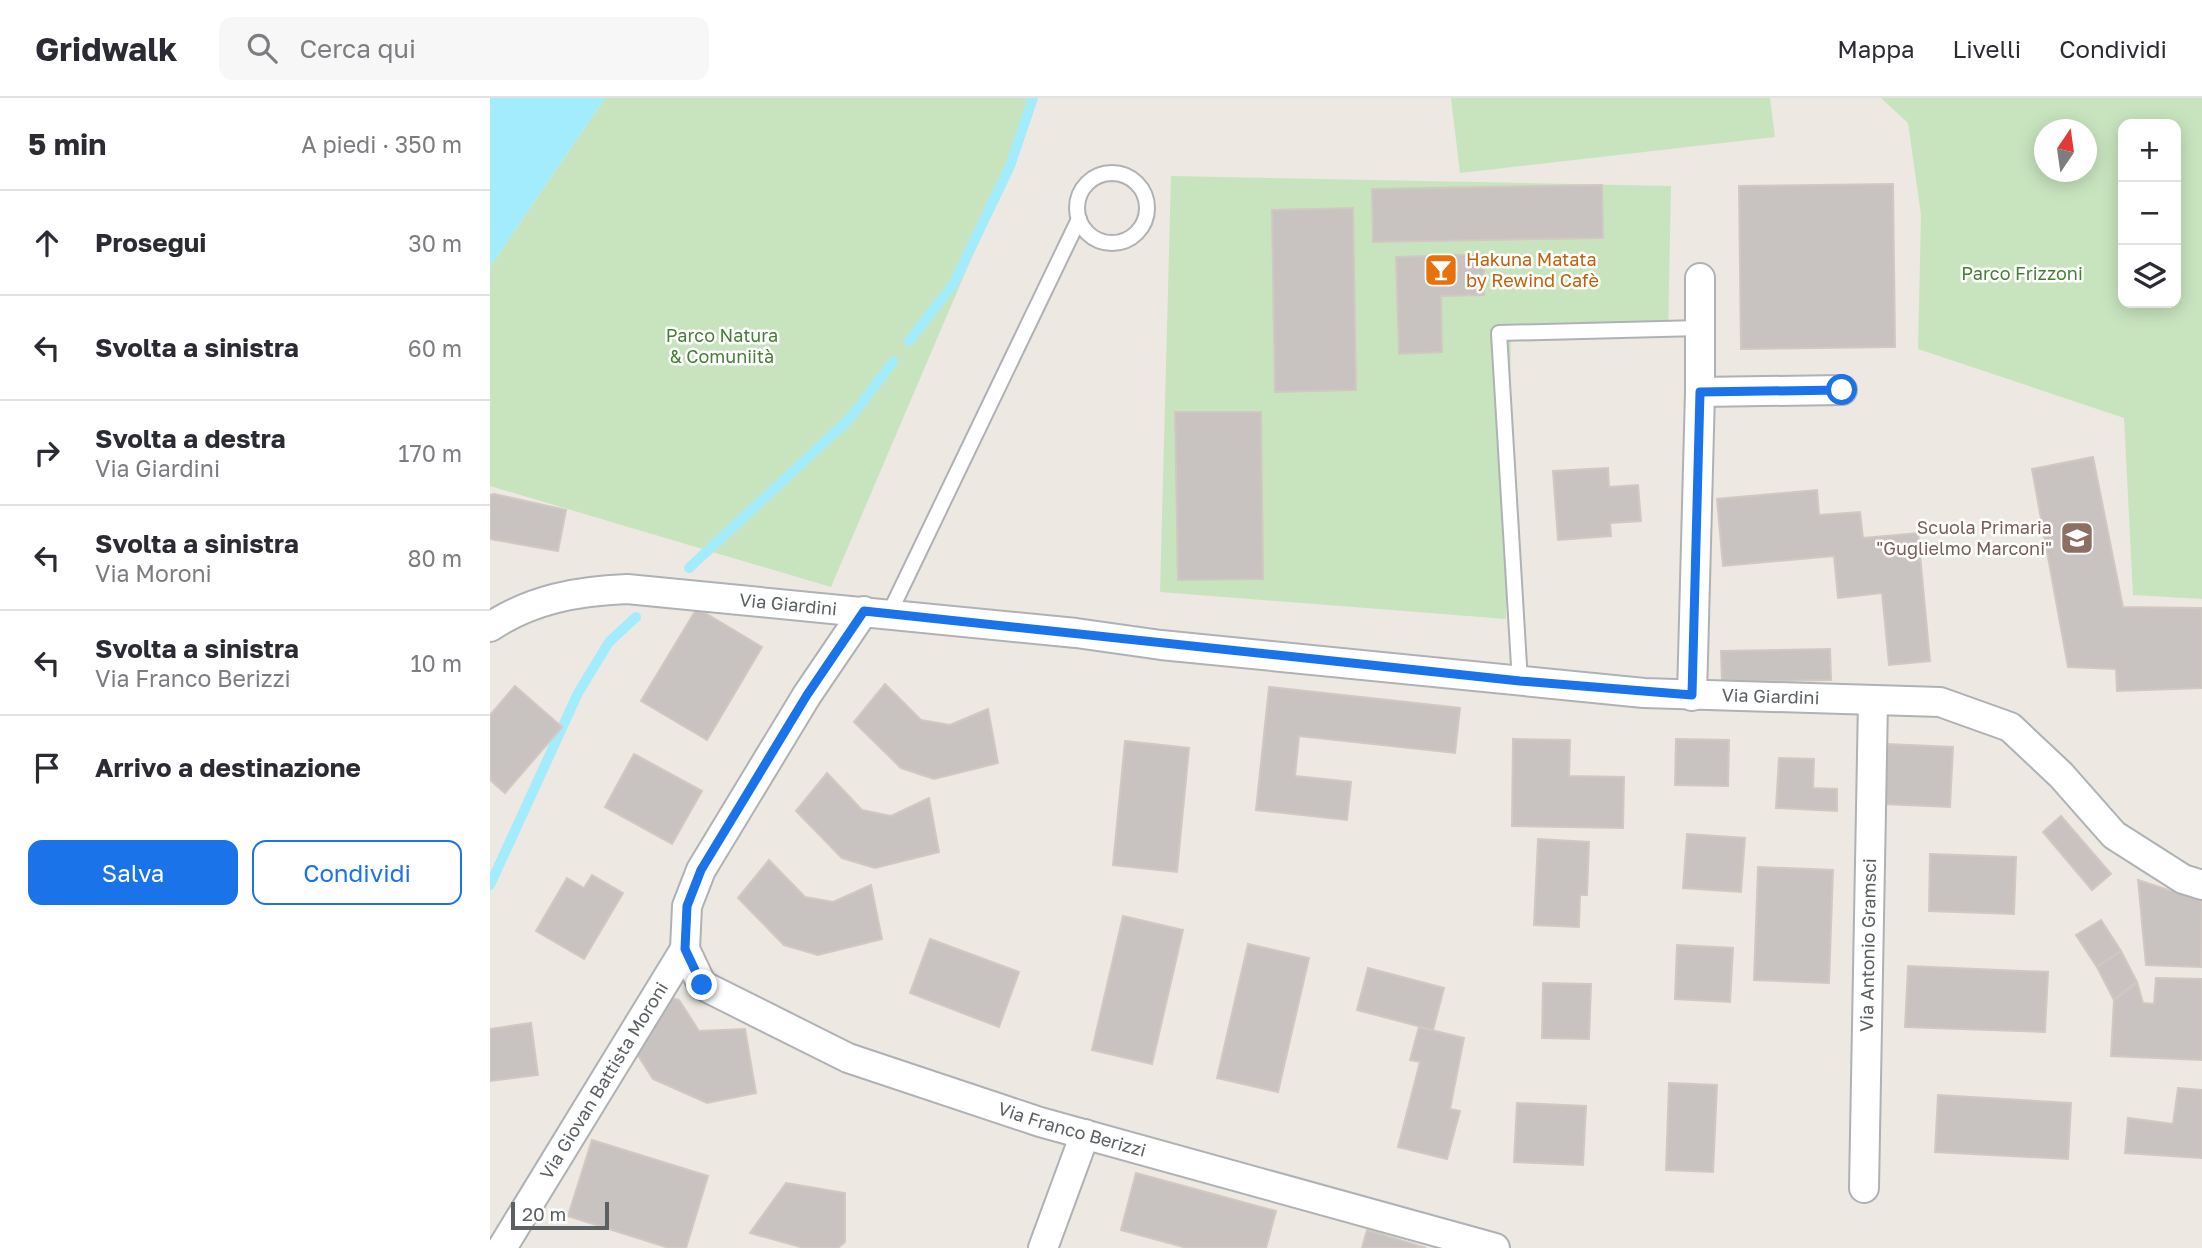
<!DOCTYPE html>
<html lang="it">
<meta charset="utf-8">
<style>
:root{--surface:#fff;--page:#f7f7f7;--text:#2b2b33;--muted:#7c7c81;--line:#e1e1e2;--accent:#1a73e8}
body{margin:0;font-family:"Golos Text",sans-serif;background:var(--page);color:var(--text)}
.controls{position:absolute;right:21px;top:21px;display:grid;overflow:hidden;border-radius:14px;box-shadow:0 4px 18px #0003}
.controls button{width:63px;height:63px;display:grid;place-items:center;padding:0;border:0;border-bottom:2px solid var(--line);background:var(--surface);color:var(--text);font:35px sans-serif}
.compass{position:absolute;left:1544px;top:21px;width:63px;height:63px;border-radius:50%;background:var(--surface);box-shadow:0 4px 18px #0003;rotate:13deg}
.scale{position:absolute;left:21px;bottom:18px;width:98px;box-sizing:border-box;padding-left:7px;border:4px solid #5b6063;border-top:0;font-size:19px;line-height:24px;white-space:nowrap;color:#5b6063;-webkit-text-stroke:5px #fff;paint-order:stroke}
.stop{position:absolute;width:21px;height:21px;margin:-16px;border:5px solid #1a73e8;border-radius:50%;background:#fff}
.stop.end{background:#1a73e8;border-color:#fff;box-shadow:0 2px 7px #0008}
.list{margin:0;padding:0;list-style:none}
h2{display:flex;justify-content:space-between;align-items:center;height:91px;margin:0;padding:0 28px;font-size:30px}
h2 small{font-size:23px;font-weight:400;color:var(--muted)}
.list li{display:grid;grid-template-columns:46px 1fr auto;gap:21px;align-items:center;box-sizing:border-box;height:105px;padding:0 28px;border-top:2px solid var(--line)}
.list b{display:block;font-size:26px;white-space:nowrap}
.list p{margin:0;font-size:23px;white-space:nowrap;color:var(--muted)}
.list em{font-size:23px;font-style:normal;color:var(--muted)}
.actions{display:flex;gap:14px;padding:21px 28px}
.actions a{flex:1;padding:16px 0;border:2px solid var(--accent);border-radius:14px;text-align:center;font-size:24px;color:var(--accent)}
.actions .main{background:var(--accent);color:#fff}
.icon{flex:none;width:38px;height:38px;fill:none;stroke:currentColor;stroke-width:2;stroke-linecap:round;stroke-linejoin:round}
.map{position:relative;flex:none;width:1712px;height:1150px;overflow:hidden}
header{display:flex;align-items:center;gap:42px;box-sizing:border-box;height:98px;padding:0 35px;background:var(--surface);border-bottom:2px solid var(--line)}
header strong{font-size:33px}
nav{display:flex;gap:38px;margin-inline-start:auto;font-size:24px}
.search{width:490px;height:63px;background:var(--page);display:flex;align-items:center;gap:18px;box-sizing:border-box;padding:0 24px;border-radius:14px;color:var(--muted);font-size:26px}
main{display:flex}
aside{flex:1;background:var(--surface)}
.map>svg:first-child{display:block}
</style>
<header>
<strong>Gridwalk</strong>
<div class="search"><svg class="icon" aria-label="search" viewBox="0 0 24 24"><circle cx="10" cy="10" r="6"/><path d="M15 15l6 6"/></svg>Cerca qui</div>
<nav><a>Mappa</a><a>Livelli</a><a>Condividi</a></nav>
</header>
<main>
<aside>
<h2>5 min<small>A piedi · 350 m</small></h2>
<ul class="list">
<li><svg class="icon" aria-label="ahead" viewBox="0 0 24 24"><path d="M12 20V5M6 11l6-6 6 6"/></svg><div><b>Prosegui</b></div><em>30 m</em></li>
<li><svg class="icon" aria-label="left" viewBox="0 0 24 24"><path d="M17 20v-9H6M10 6l-5 5 5 5"/></svg><div><b>Svolta a sinistra</b></div><em>60 m</em></li>
<li><svg class="icon" aria-label="right" viewBox="0 0 24 24"><path d="M7 20v-9h11M14 6l5 5-5 5"/></svg><div><b>Svolta a destra</b><p>Via Giardini</p></div><em>170 m</em></li>
<li><svg class="icon" aria-label="left" viewBox="0 0 24 24"><path d="M17 20v-9H6M10 6l-5 5 5 5"/></svg><div><b>Svolta a sinistra</b><p>Via Moroni</p></div><em>80 m</em></li>
<li><svg class="icon" aria-label="left" viewBox="0 0 24 24"><path d="M17 20v-9H6M10 6l-5 5 5 5"/></svg><div><b>Svolta a sinistra</b><p>Via Franco Berizzi</p></div><em>10 m</em></li>
<li><svg class="icon" aria-label="arrive" viewBox="0 0 24 24"><path d="M6 21V4h12l-3 4 3 4H6"/></svg><div><b>Arrivo a destinazione</b></div></li>
</ul>
<div class="actions"><a class="main">Salva</a><a>Condividi</a></div>
</aside>
<div class="map">
<svg width="1712" height="1150" viewBox="0 0 1712 1150">
<rect width="100%" height="100%" fill="#ede8e2"/>
<!-- green -->
<g fill="#c8e4bf" fill-rule="evenodd">
<polygon points="115,0 539,0 502,112 341,489 0,388 0,169"/>
<polygon points="961,0 1280,0 1285,39 970,75"/>
<path d="M 1391,0 L 1712,0 L 1712,501 L 1643,497 L 1634,320 L 1428,251 L 1431,117 L 1418,25 ZM 1633,26 L 1686,26 L 1686,205 L 1633,205 ZM 1554,32 L 1596,32 L 1596,74 L 1554,74 Z"/>
<polygon points="681,78 1181,88 1178,240 1021,238 1016,521 670,494"/>
</g>
<!-- water -->
<polygon fill="#a3ecfd" points="0,0 115,0 0,169"/>
<g fill="none" stroke-linecap="round" stroke-linejoin="round">
<!-- stream -->
<g stroke="#a3ecfd" stroke-width="10">
<polyline points="419,243 464,185 520,68 543,0"/>
<polyline points="199,470 359,321 403,264"/>
<polyline points="0,787 88,595 119,544 146,519"/>
</g>
</g>
<!-- building -->
<g fill="#c8c3c0" stroke="#d2c8c1" stroke-width="2">
<polygon points="1403,86 1405,249 1251,251 1249,88"/>
<polygon points="1112,87 1113,140 883,144 882,91"/>
<polygon points="863,110 866,292 785,294 782,112"/>
<polygon points="994,156 994,197 951,198 952,254 909,256 906,159"/>
<polygon points="685,314 771,314 773,481 688,482"/>
<polygon points="1603,359 1633,509 1712,510 1712,590 1627,593 1626,571 1578,569 1542,371"/>
<polygon points="1118,370 1119,389 1148,387 1151,423 1120,425 1121,438 1068,442 1063,373"/>
<polygon points="1327,392 1329,417 1370,414 1373,440 1428,435 1440,563 1399,567 1392,495 1348,500 1344,458 1233,468 1227,401"/>
<polygon points="4,396 76,412 68,453 0,441 0,397"/>
<polygon points="207,510 272,549 217,642 151,603"/>
<polygon points="1340,551 1341,582 1232,584 1231,553"/>
<polygon points="395,586 431,622 460,627 498,611 508,665 444,681 411,670 364,624"/>
<polygon points="25,588 72,629 15,695 0,682 0,617"/>
<polygon points="779,589 970,610 965,655 809,638 805,678 861,684 857,722 766,712"/>
<polygon points="1023,641 1080,642 1079,678 1134,679 1133,730 1022,728"/>
<polygon points="1186,641 1239,642 1238,688 1185,687"/>
<polygon points="635,643 699,650 687,774 623,767"/>
<polygon points="1396,646 1463,649 1460,709 1394,706"/>
<polygon points="144,656 212,693 182,746 115,709"/>
<polygon points="1289,660 1324,661 1323,690 1347,691 1347,713 1286,710"/>
<polygon points="337,675 372,712 401,718 439,700 449,754 385,770 352,760 306,713"/>
<polygon points="1571,718 1621,776 1602,792 1553,734"/>
<polygon points="1197,736 1255,740 1251,794 1193,790"/>
<polygon points="1048,741 1099,744 1097,797 1090,797 1089,829 1044,827"/>
<polygon points="1440,756 1526,759 1524,816 1439,813"/>
<polygon points="279,762 315,799 343,804 381,787 392,841 328,857 294,847 248,800"/>
<polygon points="1268,769 1343,772 1339,885 1264,882"/>
<polygon points="102,777 133,795 94,861 46,833 77,780 94,790"/>
<polygon points="1648,782 1712,803 1711,869 1656,867"/>
<polygon points="633,818 693,832 662,966 602,952"/>
<polygon points="1611,822 1631,853 1607,869 1586,837"/>
<polygon points="440,841 529,874 509,929 420,895"/>
<polygon points="758,846 819,860 788,994 727,980"/>
<polygon points="1187,847 1243,850 1240,904 1185,901"/>
<polygon points="1631,853 1647,884 1624,902 1607,869"/>
<polygon points="1418,868 1558,874 1555,934 1415,929"/>
<polygon points="878,870 954,890 943,932 867,912"/>
<polygon points="1666,880 1712,881 1712,962 1621,958 1624,902 1647,884 1653,905 1664,906"/>
<polygon points="1053,885 1101,886 1099,941 1052,940"/>
<polygon points="177,898 189,902 209,933 255,931 266,995 217,1005 163,981 142,948"/>
<polygon points="41,925 48,977 0,983 0,931"/>
<polygon points="929,929 974,940 960,1011 970,1013 957,1061 908,1049 930,964 920,962"/>
<polygon points="1179,985 1227,987 1223,1074 1176,1072"/>
<polygon points="1688,990 1712,992 1712,1060 1635,1055 1638,1020 1683,1026"/>
<polygon points="1448,997 1581,1005 1578,1061 1445,1054"/>
<polygon points="1027,1005 1096,1008 1093,1067 1024,1064"/>
<polygon points="102,1042 218,1078 196,1150 179,1150 78,1118"/>
<polygon points="646,1075 786,1113 776,1150 697,1150 631,1132"/>
<polygon points="296,1085 355,1095 355,1144 348,1150 314,1150 260,1135"/>
<polygon points="877,1132 936,1150 872,1150"/>
</g>
<g fill="none" stroke-linecap="round" stroke-linejoin="round">
<defs>
<g id="service">
<circle cx="622" cy="110" r="35"/>
<polyline points="399,516 589,121"/>
<polyline points="1030,584 1009,235 1210,230"/>
</g>
<g id="minor">
<polyline points="1210,294 1352,292"/>
<path id="s1" d="M 374,513 L 317,597 L 211,772 L 197,808 L 195,851 L 212,887 L 358,960 L 550,1024 L 1005,1150"/>
<path id="s2" d="M 0,529 C 42,501 88,493 137,491 L 586,535 L 671,547 L 1154,595 L 1450,604 L 1520,629 L 1571,677 L 1624,737 L 1693,781 L 1712,787"/>
<polyline points="1202,598 1210,294 1210,180"/>
<path id="s3" d="M 1374,1090 L 1383,603"/>
<path id="s4" d="M 12,1150 L 195,851"/>
<polyline points="553,1150 595,1036"/>
</g>
</defs>
<!-- service casing -->
<use href="#service" stroke="#aeb2b5" stroke-width="18"/>
<!-- minor casing -->
<use href="#minor" stroke="#aeb2b5" stroke-width="32"/>
<!-- service -->
<use href="#service" stroke="#fff" stroke-width="14"/>
<!-- minor -->
<use href="#minor" stroke="#fff" stroke-width="28"/>
</g>
<g fill="none" stroke-linecap="round" stroke-linejoin="round">
<!-- route -->
<polyline stroke="#1a73e8" stroke-width="9" points="212,887 195,851 197,808 211,772 317,597 374,513 1030,583 1202,597 1210,294 1352,292"/>
</g>
<!-- icons -->
<defs>
<symbol id="bar-square" viewBox="-11 -11 22 22"><rect x="-9" y="-9" width="18" height="18" rx="4" fill="#e8710a" stroke="#fff"/><path d="M-6-5H6L.8 .8V4.5H3.5V6h-7V4.5H-.8V.8Z" fill="#fff"/></symbol>
<symbol id="school-square" viewBox="-11 -11 22 22"><rect x="-9" y="-9" width="18" height="18" rx="4" fill="#8d6e63" stroke="#fff"/><path d="M0-5L7-2L0 1L-7-2ZM-4 1L0 2.5L4 1V4Q0 6-4 4Z" fill="#fff"/></symbol>
</defs>
<g fill-rule="evenodd">
<use href="#bar-square" x="932" y="153" width="38" height="38"/>
<use href="#school-square" x="1568" y="421" width="38" height="38"/>
</g>
<g text-anchor="middle" stroke-width="5" stroke-linejoin="round" paint-order="stroke">
<!-- food labels -->
<g font-size="18" fill="#c56008" stroke="#fff" text-anchor="start">
<text x="976" y="168">Hakuna Matata<tspan x="976" dy="21">by Rewind Cafè</tspan></text>
</g>
<!-- park labels -->
<g font-size="18" fill="#447f35" stroke="#fff">
<text x="1532" y="182">Parco Frizzoni</text>
<text x="232" y="244">Parco Natura<tspan x="232" dy="21">&amp; Comuniità</tspan></text>
</g>
<!-- education labels -->
<g font-size="18" fill="#785e54" stroke="#fff" text-anchor="end">
<text x="1562" y="436">Scuola Primaria<tspan x="1562" dy="21">"Guglielmo Marconi"</tspan></text>
</g>
<!-- street labels -->
<g font-size="18" fill="#5b6063" stroke="#fff">
<text dy="6" stroke="none"><textPath href="#s2" startOffset="306">Via Giardini</textPath></text>
<text dy="6" stroke="none"><textPath href="#s2" startOffset="1293">Via Giardini</textPath></text>
<text dy="6" stroke="none"><textPath href="#s3" startOffset="243">Via Antonio Gramsci</textPath></text>
<text dy="6" stroke="none"><textPath href="#s4" startOffset="196">Via Giovan Battista Moroni</textPath></text>
<text dy="6" stroke="none"><textPath href="#s1" startOffset="826">Via Franco Berizzi</textPath></text>
</g>
</g>
</svg>
<div class="controls">
<button>+</button>
<button>−</button>
<button><svg class="icon" aria-label="layers" viewBox="0 0 24 24"><path d="M12 4l9 5-9 5-9-5zM3 14l9 5 9-5"/></svg></button>
</div>
<svg class="compass" viewBox="-18 -18 36 36"><path d="M0-13l5 13h-10z" fill="#e53935"/><path d="M0 13l5-13h-10z" fill="#7c7c81"/></svg>
<div class="scale">20 m</div>
<div class="stop" style="left:1352px;top:292px"></div>
<div class="stop end" style="left:212px;top:887px"></div>
</div>
</main>
